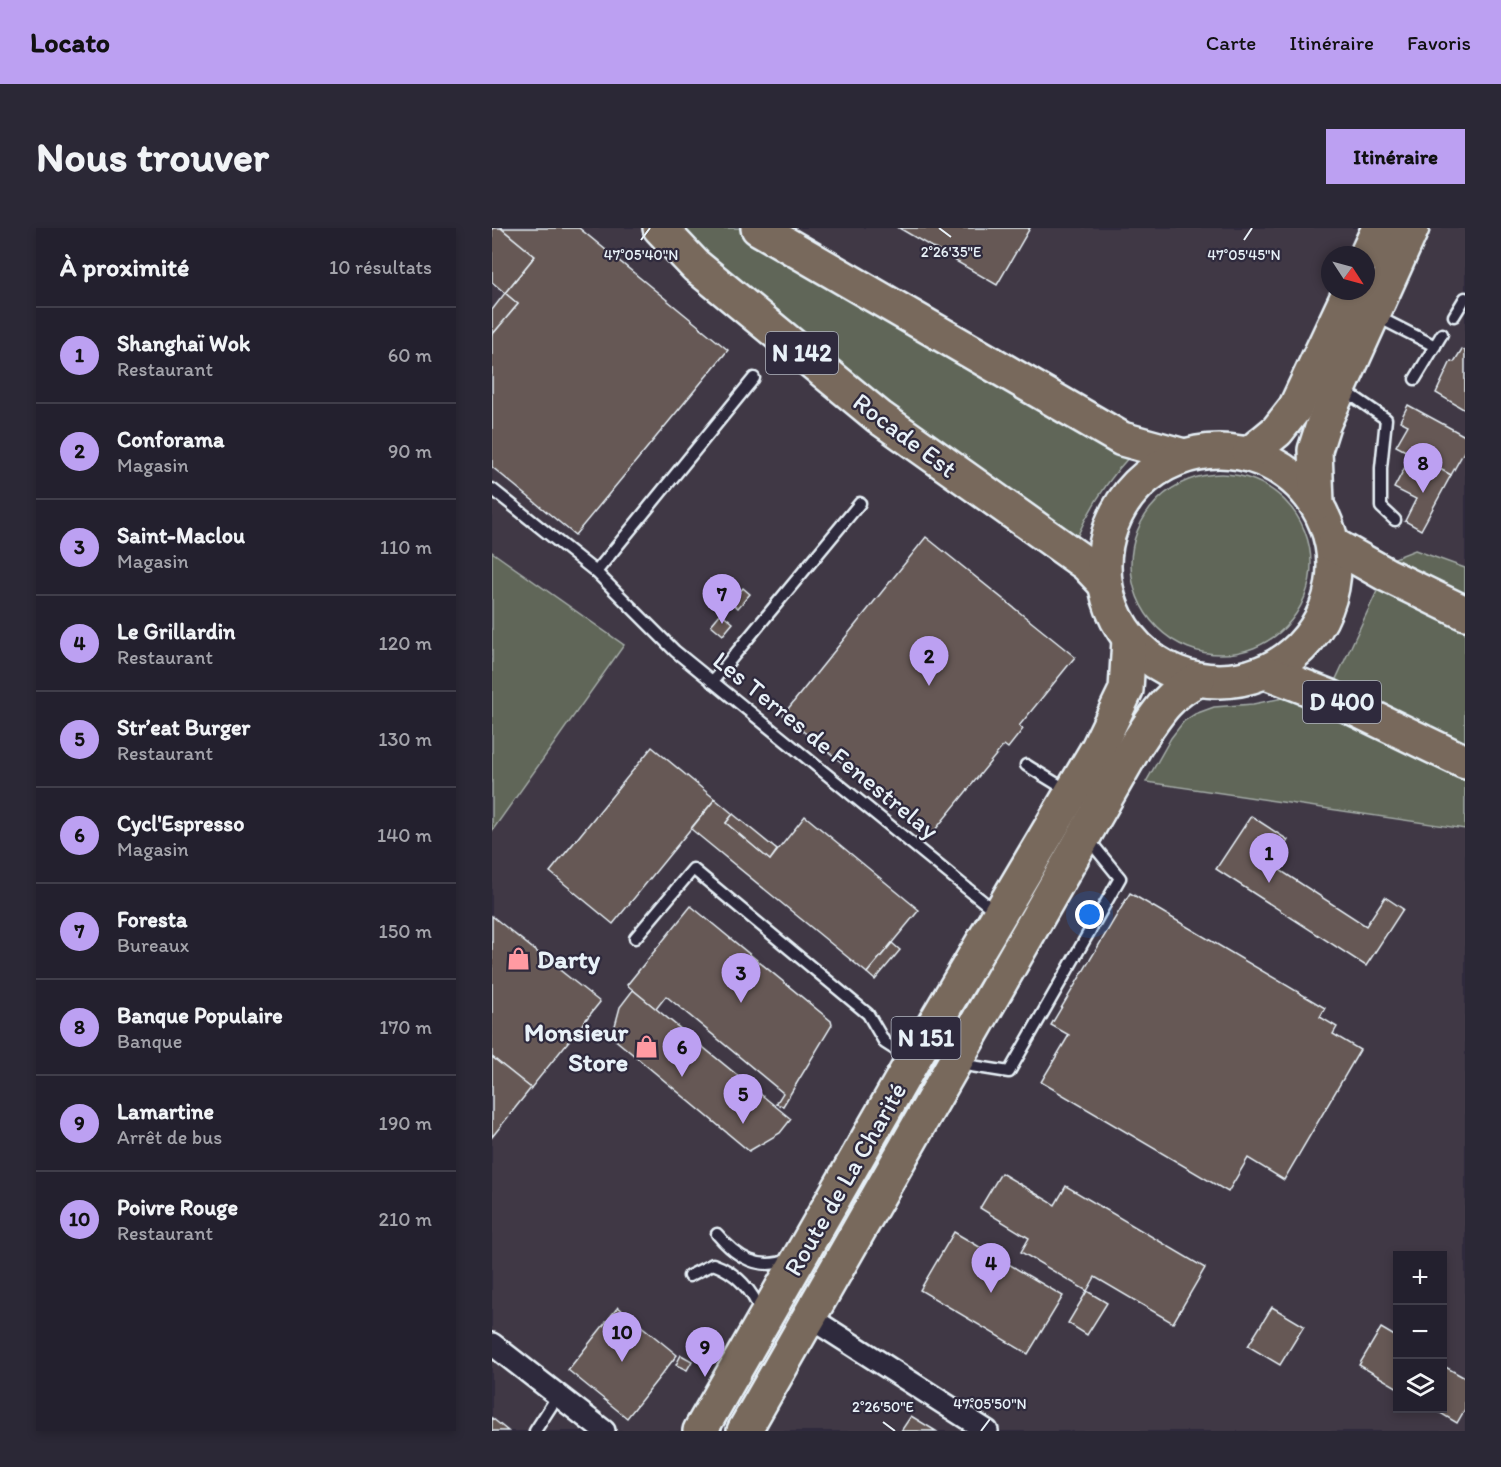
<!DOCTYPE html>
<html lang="fr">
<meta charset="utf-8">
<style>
:root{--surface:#23202e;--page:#2b2836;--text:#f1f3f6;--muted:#a3a3aa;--line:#403e4a;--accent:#bca0f2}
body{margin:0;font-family:Itim,sans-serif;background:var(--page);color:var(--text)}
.controls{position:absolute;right:18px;bottom:18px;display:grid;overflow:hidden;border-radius:0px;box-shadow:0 3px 9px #0003}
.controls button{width:54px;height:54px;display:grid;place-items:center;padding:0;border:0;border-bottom:2px solid var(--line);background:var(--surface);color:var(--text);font:30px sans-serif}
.compass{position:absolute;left:829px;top:18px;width:54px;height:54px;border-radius:50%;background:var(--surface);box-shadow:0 3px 9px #0003;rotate:126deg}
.you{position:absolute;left:598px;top:687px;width:21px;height:21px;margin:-15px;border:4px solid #fff;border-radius:50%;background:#1a73e8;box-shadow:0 0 0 9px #1a73e833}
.badge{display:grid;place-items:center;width:39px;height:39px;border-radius:50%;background:var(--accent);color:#111;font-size:20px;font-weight:700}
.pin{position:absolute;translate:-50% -50px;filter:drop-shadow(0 2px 3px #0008)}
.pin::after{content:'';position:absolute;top:32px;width:21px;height:18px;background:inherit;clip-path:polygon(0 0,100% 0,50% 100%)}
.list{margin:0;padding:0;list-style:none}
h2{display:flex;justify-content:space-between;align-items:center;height:78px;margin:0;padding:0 24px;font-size:26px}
h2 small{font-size:20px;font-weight:400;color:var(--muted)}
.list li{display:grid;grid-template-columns:39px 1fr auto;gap:18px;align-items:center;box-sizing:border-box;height:96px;padding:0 24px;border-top:2px solid var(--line)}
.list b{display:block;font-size:22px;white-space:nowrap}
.list p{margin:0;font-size:20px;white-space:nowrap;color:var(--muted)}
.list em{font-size:20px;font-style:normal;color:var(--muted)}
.icon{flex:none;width:33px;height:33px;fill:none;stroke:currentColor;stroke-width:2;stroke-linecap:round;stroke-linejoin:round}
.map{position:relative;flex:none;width:973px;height:1203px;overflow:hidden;border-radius:0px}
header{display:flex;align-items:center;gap:36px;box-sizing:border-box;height:84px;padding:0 30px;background:var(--accent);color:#111}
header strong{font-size:28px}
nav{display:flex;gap:33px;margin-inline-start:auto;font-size:21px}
.intro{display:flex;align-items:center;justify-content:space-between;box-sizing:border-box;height:144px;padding:0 36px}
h1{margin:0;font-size:42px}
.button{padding:15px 27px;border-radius:0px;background:var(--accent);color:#111;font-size:21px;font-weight:700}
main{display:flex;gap:36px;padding:0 36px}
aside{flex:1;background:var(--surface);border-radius:0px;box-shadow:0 3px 9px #0003}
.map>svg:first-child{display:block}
</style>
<header>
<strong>Locato</strong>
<nav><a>Carte</a><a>Itinéraire</a><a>Favoris</a></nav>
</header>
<div class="intro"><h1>Nous trouver</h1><a class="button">Itinéraire</a></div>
<main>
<aside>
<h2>À proximité<small>10 résultats</small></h2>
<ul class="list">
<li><span class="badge">1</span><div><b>Shanghaï Wok</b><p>Restaurant</p></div><em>60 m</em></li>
<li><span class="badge">2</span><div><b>Conforama</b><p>Magasin</p></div><em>90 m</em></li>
<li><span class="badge">3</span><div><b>Saint-Maclou</b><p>Magasin</p></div><em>110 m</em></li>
<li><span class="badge">4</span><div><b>Le Grillardin</b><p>Restaurant</p></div><em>120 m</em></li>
<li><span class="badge">5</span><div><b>Str’eat Burger</b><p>Restaurant</p></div><em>130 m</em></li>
<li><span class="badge">6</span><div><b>Cycl'Espresso</b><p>Magasin</p></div><em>140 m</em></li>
<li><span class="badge">7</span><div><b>Foresta</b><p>Bureaux</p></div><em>150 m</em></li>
<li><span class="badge">8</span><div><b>Banque Populaire</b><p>Banque</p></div><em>170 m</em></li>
<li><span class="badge">9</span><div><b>Lamartine</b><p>Arrêt de bus</p></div><em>190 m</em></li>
<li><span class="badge">10</span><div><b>Poivre Rouge</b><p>Restaurant</p></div><em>210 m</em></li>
</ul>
</aside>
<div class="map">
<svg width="973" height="1203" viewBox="0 0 973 1203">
<rect width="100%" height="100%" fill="#2f2a3d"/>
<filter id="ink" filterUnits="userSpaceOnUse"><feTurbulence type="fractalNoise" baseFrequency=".0167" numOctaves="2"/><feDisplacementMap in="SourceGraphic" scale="12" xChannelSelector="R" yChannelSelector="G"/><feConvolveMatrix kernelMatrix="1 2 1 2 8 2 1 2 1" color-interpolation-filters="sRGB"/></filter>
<g filter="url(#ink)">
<!-- built -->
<path fill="#403844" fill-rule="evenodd" d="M 0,0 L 973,0 L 973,340 L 923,322 L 895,347 L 836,468 L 780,470 L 761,476 L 722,479 L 692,493 L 655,553 L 973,601 L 973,1203 L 0,1203 L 0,603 L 131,417 L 0,324 ZM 838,27 L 874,27 L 874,63 L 838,63 ZM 906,1028 L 950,1028 L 950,1180 L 906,1180 Z"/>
<!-- green -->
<g fill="#616659" stroke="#a4aca8" stroke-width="1.5">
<path d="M 179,0 L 252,0 L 638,228 C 614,254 597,281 583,313 L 435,214 Z"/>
<circle cx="729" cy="336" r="90"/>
<polygon points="923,322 973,340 973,601 654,554 679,510 692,493 703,486 722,479 761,476 801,468 836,468 900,331"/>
<polygon points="0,324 132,417 0,603"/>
</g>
<!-- building -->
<g fill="#665955" stroke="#e8f1f8" stroke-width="1.5">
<polygon points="0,0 9,0 43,28 13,65 0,54"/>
<polygon points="9,0 87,0 236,122 83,307 0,239 0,107 26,76 13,65 43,28"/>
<polygon points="407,0 538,0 505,57"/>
<polygon points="13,65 26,76 0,107 0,82"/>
<polygon points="970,121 973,123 973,182 944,165 959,133 962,134"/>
<polygon points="916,177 973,208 973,222 959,247 904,218 916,197 908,193"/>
<polygon points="920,226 959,247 929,302 913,293 924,271 902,260"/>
<polygon points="434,309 583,429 527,498 531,501 516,520 512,517 439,607 291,487"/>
<polygon points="251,360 258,366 246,380 239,374"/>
<polygon points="229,385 241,395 231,407 219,397"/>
<polygon points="160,519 223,571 121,696 58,644"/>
<polygon points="223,571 241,586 234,595 278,632 313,588 427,682 375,745 199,601"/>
<polygon points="241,586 285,622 278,632 234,595"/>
<polygon points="759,588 796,612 780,637 874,698 893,669 911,681 874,738 724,641"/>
<polygon points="638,665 833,780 828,789 845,799 841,806 868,822 792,952 756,930 736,964 549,854 577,807 559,797"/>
<polygon points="199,678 339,793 340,797 291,878 284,876 291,865 174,768 164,781 135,757"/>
<polygon points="0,688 108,774 39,860 0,829"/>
<polygon points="400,715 408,722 383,752 375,745"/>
<polygon points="141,762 299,891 288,905 257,923 120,809 128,779"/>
<polygon points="0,829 39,860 0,909"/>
<polygon points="509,945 563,977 574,958 713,1040 681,1095 603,1049 595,1063 529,1024 537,1010 488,980"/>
<polygon points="462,1004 571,1068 536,1126 428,1062"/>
<polygon points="595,1063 615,1075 595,1107 576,1095"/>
<polygon points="126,1079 185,1127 135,1190 76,1142"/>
<polygon points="780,1079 812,1098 788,1137 756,1118"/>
<polygon points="889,1100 906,1110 906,1160 867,1137"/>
<polygon points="189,1127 200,1133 195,1142 184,1137"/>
<polygon points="950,1137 973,1150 973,1181 965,1195 940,1180 950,1180"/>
<polygon points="419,1188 444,1203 409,1203"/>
<polygon points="0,1190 16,1203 0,1203"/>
</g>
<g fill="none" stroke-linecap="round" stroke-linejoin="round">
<defs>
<g id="lane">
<polyline points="884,88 943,118"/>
<polyline points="962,88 973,70"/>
<polyline points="923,151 950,106"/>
<polyline points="852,162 894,191 889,240 889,279 903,292"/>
<polyline points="0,261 104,344 183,423 504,684"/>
<polyline points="104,344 262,150"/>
<polyline points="220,454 368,275"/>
<polyline points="534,537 578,564"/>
<polyline points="143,710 201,641 376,786 393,815 418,831"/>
<polyline points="467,836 517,844 628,650 597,612"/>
<path d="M 225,1006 C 245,1030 268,1044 298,1031"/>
<path d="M 197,1048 L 221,1036 C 244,1044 261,1063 269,1085"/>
<polyline points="43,1203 65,1169"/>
</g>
<g id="street">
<polyline points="317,1089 495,1203"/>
<polyline points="0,1116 112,1203"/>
</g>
<g id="primary">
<polyline points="168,0 204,38 387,189 594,336 613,356"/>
<polyline points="266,0 630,211 692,228"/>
<polyline points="874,28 887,0"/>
<circle cx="727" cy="338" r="115"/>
<polyline points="757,226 785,203 803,180 858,63"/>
<polyline points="825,275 823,222 831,197 920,0"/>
<polyline points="208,1203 421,832 606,520 634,462 637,411"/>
<path d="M 252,1203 L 644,517 C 663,489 675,466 706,452"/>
</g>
<g id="highway">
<polyline points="842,317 895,347 973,385"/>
<polyline points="774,444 836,468 973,534"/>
</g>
</defs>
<!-- lane casing -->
<use href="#lane" stroke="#e8f1f8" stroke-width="15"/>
<!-- street casing -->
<use href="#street" stroke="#e8f1f8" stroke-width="26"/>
<!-- primary casing -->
<use href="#primary" stroke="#e8f1f8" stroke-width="38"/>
<!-- highway casing -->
<use href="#highway" stroke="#e8f1f8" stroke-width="38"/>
<!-- lane -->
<use href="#lane" stroke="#2f2a3d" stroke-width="10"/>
<!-- street -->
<use href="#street" stroke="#2f2a3d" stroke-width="21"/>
<!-- primary -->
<use href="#primary" stroke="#78695c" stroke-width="33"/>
<!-- highway -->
<use href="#highway" stroke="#78695c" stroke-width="33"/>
</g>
</g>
<!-- ticks -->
<path fill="none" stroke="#e8f1f8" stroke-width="2" d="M 447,0 L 459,9M 149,12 L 158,0M 752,12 L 760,0M 391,1194 L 403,1203M 489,1203 L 498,1191"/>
<!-- icons -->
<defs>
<symbol id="shop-bare" viewBox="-9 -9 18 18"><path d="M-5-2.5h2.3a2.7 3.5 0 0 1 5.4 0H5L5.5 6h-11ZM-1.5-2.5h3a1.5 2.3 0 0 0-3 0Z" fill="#ff9aa2" stroke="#2f2a3d" stroke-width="2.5" paint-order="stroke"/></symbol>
</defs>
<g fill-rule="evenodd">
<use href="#shop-bare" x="10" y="714" width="33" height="33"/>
<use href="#shop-bare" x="138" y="802" width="33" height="33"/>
</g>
<g text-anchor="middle" stroke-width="4.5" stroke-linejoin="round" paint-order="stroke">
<!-- shield labels -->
<g fill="#2f2a3d" stroke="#b0b5c0" stroke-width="1.5">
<rect x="274" y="104" width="72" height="42" rx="4.5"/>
<rect x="811" y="453" width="78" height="42" rx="4.5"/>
<rect x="399.5" y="789" width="69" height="42" rx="4.5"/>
</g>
<g font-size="24" font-weight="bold" fill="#e8f1f8">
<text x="310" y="133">N 142</text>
<text x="850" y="482">D 400</text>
<text x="434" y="818">N 151</text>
</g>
<!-- street labels -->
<g font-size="26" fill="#e8f1f8" stroke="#2f2a3d">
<text transform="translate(413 207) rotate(37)" y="9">Rocade Est</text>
<text transform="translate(334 517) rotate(39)" y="9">Les Terres de Fenestrelay</text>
<text transform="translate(353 951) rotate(-60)" y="9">Route de La Charité</text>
</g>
<!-- poi labels -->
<g font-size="26" font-weight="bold" fill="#e8f1f8" stroke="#2f2a3d" text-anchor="start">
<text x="45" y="740">Darty</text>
<text x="136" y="813" text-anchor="end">Monsieur<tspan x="136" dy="30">Store</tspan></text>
</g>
</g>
<g font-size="15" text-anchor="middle" fill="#e8f1f8" stroke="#2f2a3d" stroke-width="4.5" stroke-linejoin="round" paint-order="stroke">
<text x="459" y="29">2°26'35"E</text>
<text x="149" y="32">47°05'40"N</text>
<text x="752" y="32">47°05'45"N</text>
<text x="498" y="1181">47°05'50"N</text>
<text x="391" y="1184">2°26'50"E</text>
</g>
</svg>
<div class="controls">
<button>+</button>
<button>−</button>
<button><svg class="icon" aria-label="layers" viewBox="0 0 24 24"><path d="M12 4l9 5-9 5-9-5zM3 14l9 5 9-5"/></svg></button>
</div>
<svg class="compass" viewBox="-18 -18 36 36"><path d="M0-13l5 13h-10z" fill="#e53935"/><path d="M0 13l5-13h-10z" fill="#a3a3aa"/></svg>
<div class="you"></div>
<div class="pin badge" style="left:777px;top:655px">1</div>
<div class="pin badge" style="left:437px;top:458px">2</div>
<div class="pin badge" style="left:249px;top:775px">3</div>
<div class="pin badge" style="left:499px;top:1065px">4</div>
<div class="pin badge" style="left:251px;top:896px">5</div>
<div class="pin badge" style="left:190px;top:849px">6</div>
<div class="pin badge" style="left:230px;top:396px">7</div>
<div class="pin badge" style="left:931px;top:265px">8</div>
<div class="pin badge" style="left:213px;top:1149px">9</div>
<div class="pin badge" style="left:130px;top:1134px">10</div>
</div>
</main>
